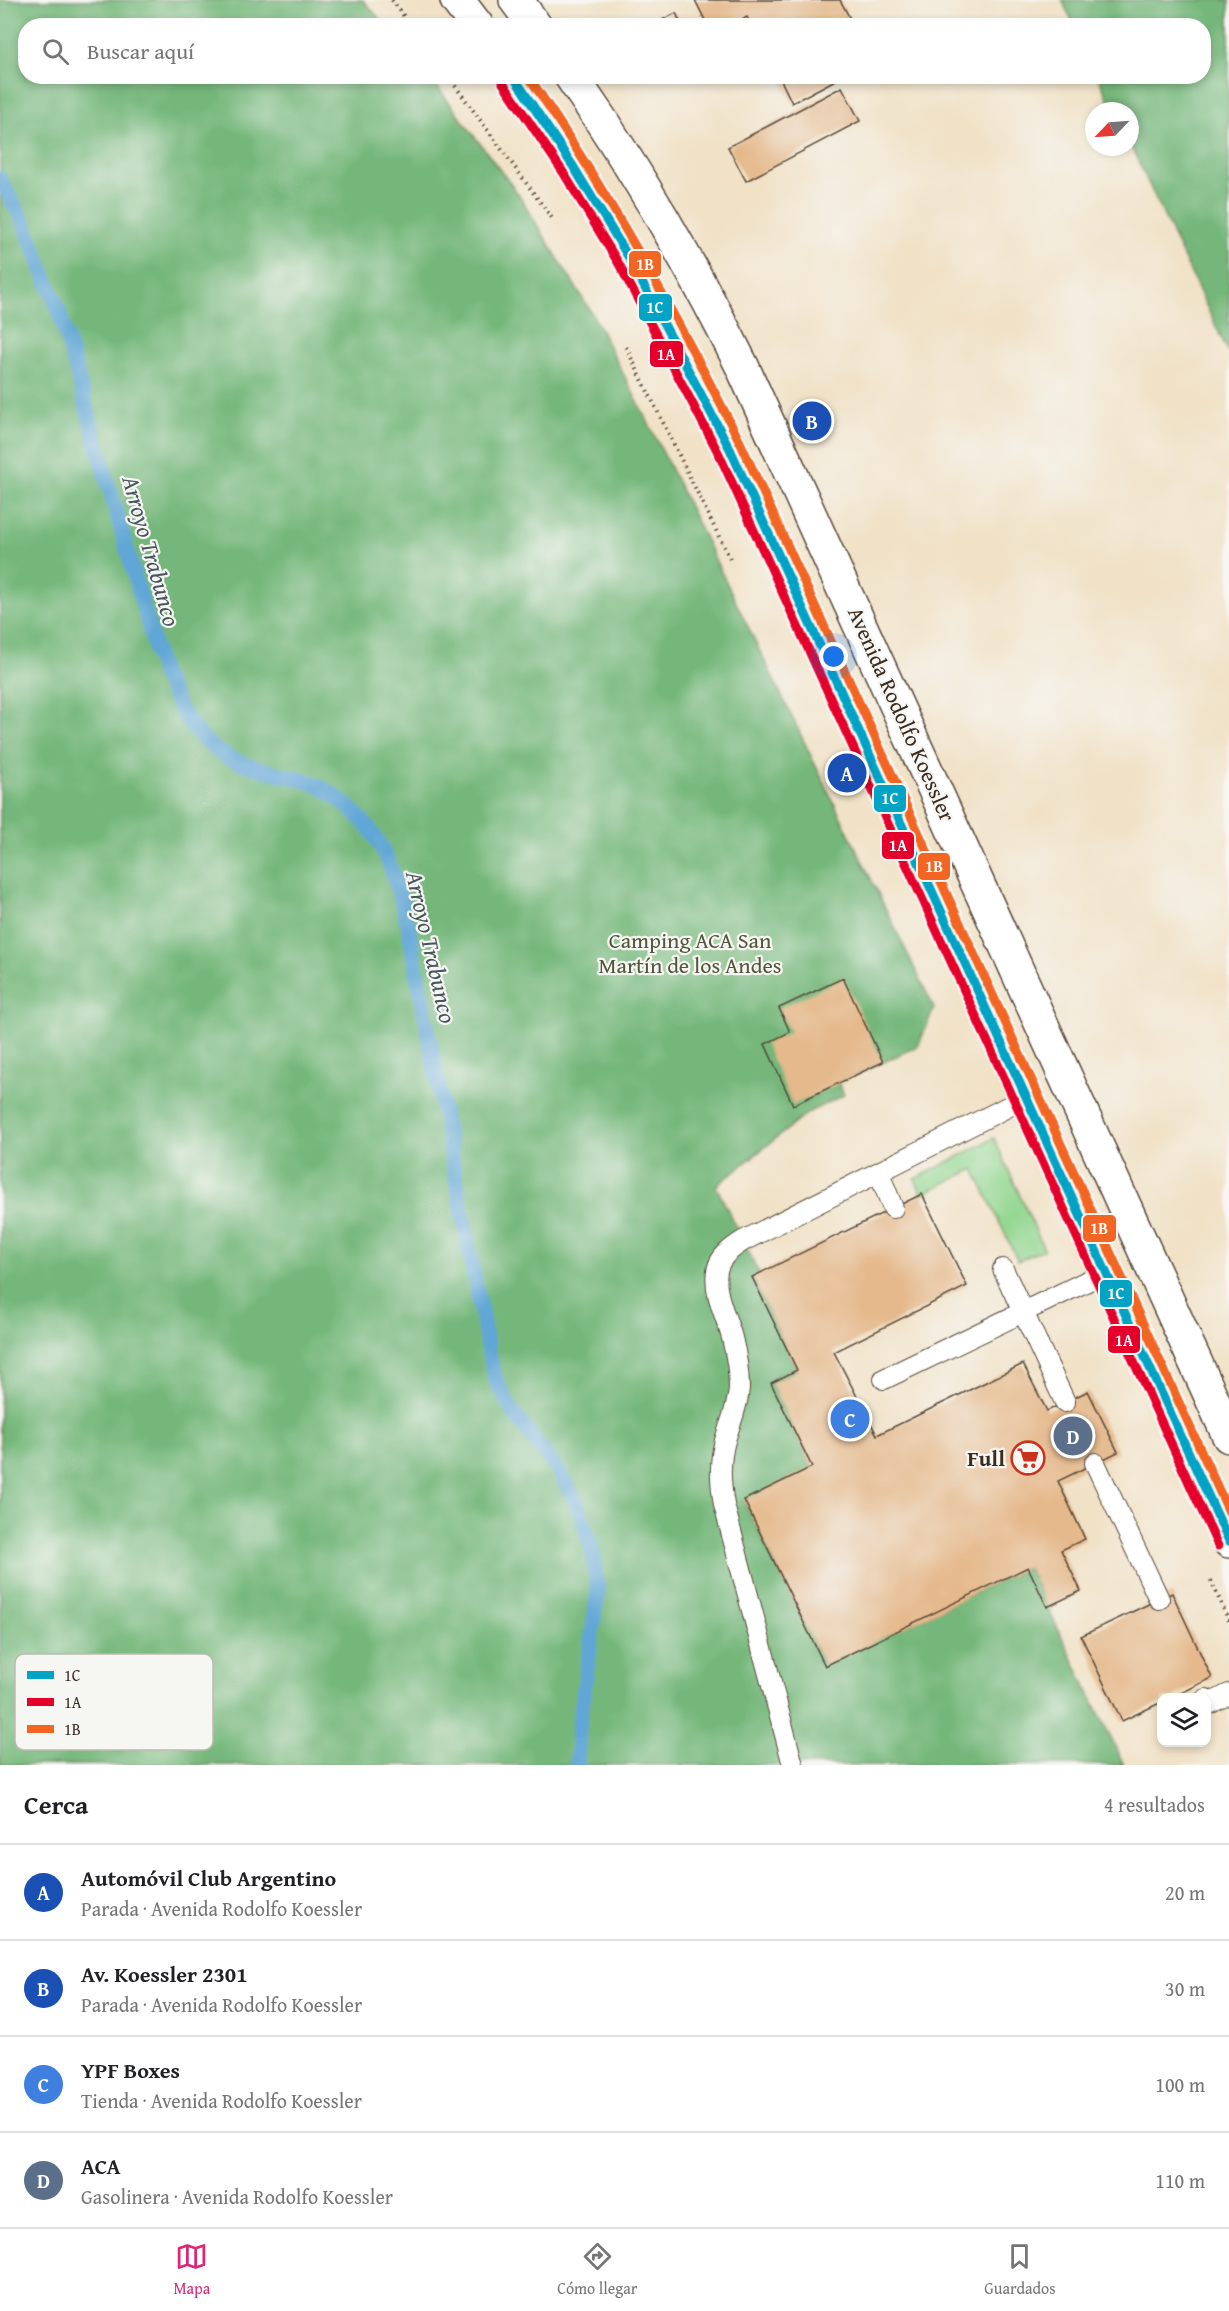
<!DOCTYPE html>
<html lang="es">
<meta charset="utf-8">
<style>
:root{--surface:#fff;--page:#f6f6f6;--text:#202124;--muted:#757577;--line:#e0e0e0;--accent:#db2777}
body{margin:0;font-family:"Gentium Book Plus",serif;background:var(--page);color:var(--text)}
.controls{position:absolute;right:18px;bottom:18px;display:grid;overflow:hidden;border-radius:12px;box-shadow:0 3px 9px #0003}
.controls button{width:54px;height:54px;display:grid;place-items:center;padding:0;border:0;border-bottom:2px solid var(--line);background:var(--surface);color:var(--text);font:30px sans-serif}
.compass{position:absolute;left:1085px;top:102px;width:54px;height:54px;border-radius:50%;background:var(--surface);box-shadow:0 3px 9px #0003;rotate:245deg}
.you{position:absolute;left:834px;top:657px;width:21px;height:21px;margin:-15px;border:4px solid #fff;border-radius:50%;background:#1a73e8;box-shadow:0 0 0 9px #1a73e833}
.badge{display:grid;place-items:center;width:39px;height:39px;border-radius:50%;background:var(--accent);color:#fff;font-size:20px;font-weight:700}
.pin{position:absolute;translate:-50% -50%;border:3px solid #fff;box-shadow:0 2px 6px #0006}
.list{margin:0;padding:0;list-style:none}
h2{display:flex;justify-content:space-between;align-items:center;height:78px;margin:0;padding:0 24px;font-size:26px}
h2 small{font-size:20px;font-weight:400;color:var(--muted)}
.list li{display:grid;grid-template-columns:39px 1fr auto;gap:18px;align-items:center;box-sizing:border-box;height:96px;padding:0 24px;border-top:2px solid var(--line)}
.list b{display:block;font-size:22px;white-space:nowrap}
.list p{margin:0;font-size:20px;white-space:nowrap;color:var(--muted)}
.list em{font-size:20px;font-style:normal;color:var(--muted)}
.icon{flex:none;width:33px;height:33px;fill:none;stroke:currentColor;stroke-width:2;stroke-linecap:round;stroke-linejoin:round}
.map{position:relative;flex:none;width:1229px;height:1765px;overflow:hidden}
.search{position:absolute;background:var(--surface);box-shadow:0 3px 9px #0003;left:18px;right:18px;top:18px;height:66px;display:flex;align-items:center;gap:15px;box-sizing:border-box;padding:0 21px;border-radius:24px;color:var(--muted);font-size:22px}
.sheet{height:462px;background:var(--surface)}
nav{display:flex;justify-content:space-around;align-items:center;box-sizing:border-box;height:84px;border-top:2px solid var(--line);background:var(--surface);font-size:16px;color:var(--muted)}
nav a{display:grid;justify-items:center;gap:3px}
nav .on{color:var(--accent)}
.map>svg:first-child{display:block}
</style>
<div class="map">
<svg width="1229" height="1765" viewBox="0 0 1229 1765">
<rect width="100%" height="100%" fill="#f6f6f2"/>
<filter id="ink" filterUnits="userSpaceOnUse"><feTurbulence type="fractalNoise" baseFrequency=".0167" numOctaves="2"/><feDisplacementMap in="SourceGraphic" scale="12" xChannelSelector="R" yChannelSelector="G"/><feConvolveMatrix kernelMatrix="1 2 1 2 8 2 1 2 1" color-interpolation-filters="sRGB"/></filter>
<filter id="wash" filterUnits="userSpaceOnUse"><feTurbulence type="fractalNoise" baseFrequency=".008" numOctaves="4" result="noise"/><feDisplacementMap in="SourceGraphic" scale="24" xChannelSelector="R" yChannelSelector="G"/><feGaussianBlur stdDeviation="1.35" result="paint"/><feColorMatrix in="noise" values="0 0 0 0 0 0 0 0 0 0 0 0 0 0 0 0 0 1.4 0 .05"/><feComposite in="paint" operator="in"/></filter>
<g filter="url(#wash)">
<rect width="100%" height="100%" fill="#f1e2c7"/>
<!-- green -->
<polygon fill="#92d68f" stroke="#668056" stroke-width="1.5" points="994,1138 1044,1249 1018,1261 974,1169 922,1194 915,1179"/>
<!-- forest -->
<g fill="#75b77a" stroke="#58704c" stroke-width="1.5">
<polygon points="0,0 363,0 385,25 26,26 26,76 430,77 518,194 593,315 648,422 934,1008 918,1046 838,1083 844,1095 809,1112 716,1186 759,1273 752,1277 797,1370 771,1383 812,1467 744,1501 825,1665 1028,1567 1124,1765 0,1765"/>
<polygon points="1062,0 1229,0 1229,354 1130,144 1130,111 1114,111 1098,77 1204,76 1204,26 1074,25"/>
</g>
<g fill="none" stroke-linecap="round" stroke-linejoin="round">
<!-- stream -->
<path stroke="#61a6d6" stroke-width="15" d="M 0,179 L 24,222 L 60,314 L 162,673 C 176,703 191,735 221,753 C 249,770 281,772 312,783 C 332,791 355,811 369,828 C 391,857 400,895 409,930 L 488,1349 L 496,1381 L 514,1414 L 560,1473 L 579,1508 L 592,1548 L 598,1590 L 579,1726 L 577,1765"/>
</g>
<g id="blocks">
<!-- building -->
<g fill="#e5b98c">
<polygon points="695,0 840,0 854,26 752,26 747,17 730,26 708,26"/>
<polygon points="676,13 682,26 650,26"/>
<polygon points="779,76 843,76 792,103"/>
<polygon points="842,87 860,121 746,181 728,147"/>
<polygon points="843,978 883,1062 793,1105 765,1044 790,1032 779,1008"/>
<polygon points="922,1194 967,1286 834,1352 877,1435 1023,1364 1047,1411 1088,1391 1118,1452 1058,1481 1085,1539 1061,1550 1081,1591 1047,1607 1028,1567 825,1666 744,1500 812,1467 771,1383 797,1370 752,1277"/>
<polygon points="1172,1593 1212,1678 1171,1698 1162,1698 1162,1702 1122,1721 1081,1636"/>
</g>
</g>
</g>
<g filter="url(#ink)">
<use href="#blocks" fill-opacity="0" stroke="#564637" stroke-width="1.5"/>
<g fill="none" stroke-linecap="round" stroke-linejoin="round">
<defs>
<g id="lane">
<polyline points="879,1173 893,1208"/>
<polyline points="1003,1269 1065,1402"/>
<polyline points="884,1379 1106,1272"/>
<polyline points="1095,1463 1159,1599"/>
<polyline points="1206,1699 1209,1704 1229,1694"/>
<path d="M 793,1765 L 724,1505 C 720,1481 719,1460 726,1437 C 731,1421 738,1406 739,1388 C 739,1372 736,1354 732,1338 C 727,1318 713,1293 717,1271 C 719,1257 732,1248 743,1241 L 1027,1097"/>
</g>
<g id="primary">
<polyline points="457,0 477,26"/>
<polyline points="516,0 535,26"/>
<path d="M 513,76 C 597,194 666,320 730,449 L 1229,1541"/>
<path d="M 571,76 C 636,169 692,265 742,366 L 1229,1436"/>
</g>
</defs>
<!-- lane casing -->
<use href="#lane" stroke="#564637" stroke-width="22"/>
<!-- primary casing -->
<use href="#primary" stroke="#564637" stroke-width="36"/>
<!-- path -->
<g stroke="#564637" stroke-width="4" stroke-dasharray="1.5 4.5" stroke-linecap="butt">
<polyline points="392,0 411,26"/>
<polyline points="448,76 554,221"/>
<polyline points="626,347 731,561"/>
<polyline points="1211,1581 1229,1621"/>
</g>
<!-- lane -->
<use href="#lane" stroke="#fff" stroke-width="20"/>
<!-- primary -->
<use href="#primary" stroke="#fff" stroke-width="33"/>
<defs>
<polyline id="bus-1" points="513,76 573,166 629,258 730,449 1229,1541"/>
<polyline id="bus-2" points="503,83 563,172 619,264 719,454 1218,1546"/>
<path id="bus-3" d="M 528,76 C 609,193 677,317 741,444 L 1229,1512"/>
</defs>
<!-- bus-1 casing -->
<use href="#bus-1" stroke="#f6f6f2" stroke-width="14"/>
<!-- bus-2 casing -->
<use href="#bus-2" stroke="#f6f6f2" stroke-width="14"/>
<!-- bus-3 casing -->
<use href="#bus-3" stroke="#f6f6f2" stroke-width="14"/>
<!-- bus-1 -->
<use href="#bus-1" stroke="#03a3c5" stroke-width="9"/>
<!-- bus-2 -->
<use href="#bus-2" stroke="#e4002b" stroke-width="9"/>
<!-- bus-3 -->
<use href="#bus-3" stroke="#f26522" stroke-width="9"/>
</g>
</g>
<!-- icons -->
<defs>
<symbol id="supermarket-ring" viewBox="-11 -11 22 22"><circle r="9.5" fill="#f6f6f2" stroke="#c8321e" stroke-width="1.5"/><path d="M-6-5.5h2.5l.6 2H6L4.5 2H-2.5L-4.4-4H-6ZM-1.5 3.2a1.3 1.3 0 1 0 .1 0ZM3 3.2a1.3 1.3 0 1 0 .1 0Z" fill="#c8321e"/></symbol>
</defs>
<g fill-rule="evenodd">
<use href="#supermarket-ring" x="1009" y="1439" width="38" height="38"/>
</g>
<g text-anchor="middle" stroke-width="4.5" stroke-linejoin="round" paint-order="stroke">
<!-- street labels -->
<g font-size="22" fill="#3b2a1e" stroke="#f6f6f2">
<text transform="translate(902 714) rotate(66)" y="8">Avenida Rodolfo Koessler</text>
</g>
<!-- park labels -->
<g font-size="22" fill="#51553a" stroke="#f6f6f2">
<text x="690" y="948">Camping ACA San<tspan x="690" dy="25">Martín de los Andes</tspan></text>
</g>
<!-- poi labels -->
<g font-size="22" font-weight="bold" fill="#3b2a1e" stroke="#f6f6f2" text-anchor="end">
<text x="1005" y="1466">Full</text>
</g>
<!-- water labels -->
<g font-size="24" font-style="italic" fill="#48555e" stroke="#f6f6f2">
<text transform="translate(151 551) rotate(74)" y="8">Arroyo Trabunco</text>
<text transform="translate(431 947) rotate(77)" y="8">Arroyo Trabunco</text>
</g>
</g>
<!-- legend -->
<rect x="15" y="1654" width="198" height="96" rx="9" fill="#f6f6f2" stroke="#beb9b2" stroke-width="1.5"/>
<rect x="27" y="1671" width="27" height="8" fill="#03a3c5"/>
<rect x="27" y="1698" width="27" height="8" fill="#e4002b"/>
<rect x="27" y="1725" width="27" height="8" fill="#f26522"/>
<g font-size="16" fill="#3b2a1e">
<text x="64" y="1681">1C</text>
<text x="64" y="1708">1A</text>
<text x="64" y="1735">1B</text>
</g>
<g stroke="#f6f6f2" stroke-width="2">
<rect x="628" y="250" width="34" height="28" rx="6" fill="#f26522"/>
<rect x="638" y="293" width="35" height="29" rx="6" fill="#03a3c5"/>
<rect x="649" y="340" width="35" height="28" rx="6" fill="#e4002b"/>
<rect x="873" y="784" width="34" height="29" rx="6" fill="#03a3c5"/>
<rect x="881" y="831" width="34" height="29" rx="6" fill="#e4002b"/>
<rect x="917" y="852" width="34" height="29" rx="6" fill="#f26522"/>
<rect x="1082" y="1214" width="35" height="29" rx="6" fill="#f26522"/>
<rect x="1099" y="1279" width="34" height="29" rx="6" fill="#03a3c5"/>
<rect x="1107" y="1325" width="34" height="29" rx="6" fill="#e4002b"/>
</g>
<g font-size="16" text-anchor="middle" font-weight="bold" fill="#fff">
<text x="645" y="270">1B</text>
<text x="655" y="313">1C</text>
<text x="666" y="360">1A</text>
<text x="890" y="804">1C</text>
<text x="898" y="851">1A</text>
<text x="934" y="872">1B</text>
<text x="1099" y="1234">1B</text>
<text x="1116" y="1299">1C</text>
<text x="1124" y="1346">1A</text>
</g>
</svg>
<div class="controls">
<button><svg class="icon" aria-label="layers" viewBox="0 0 24 24"><path d="M12 4l9 5-9 5-9-5zM3 14l9 5 9-5"/></svg></button>
</div>
<svg class="compass" viewBox="-18 -18 36 36"><path d="M0-13l5 13h-10z" fill="#e53935"/><path d="M0 13l5-13h-10z" fill="#757577"/></svg>
<div class="you"></div>
<div class="pin badge" style="left:847px;top:773px;background:#1a4fb4">A</div>
<div class="pin badge" style="left:812px;top:421px;background:#1a4fb4">B</div>
<div class="pin badge" style="left:850px;top:1419px;background:#3f7fe0">C</div>
<div class="pin badge" style="left:1073px;top:1436px;background:#5c6f8a">D</div>
<div class="search"><svg class="icon" aria-label="search" viewBox="0 0 24 24"><circle cx="10" cy="10" r="6"/><path d="M15 15l6 6"/></svg>Buscar aquí</div>
</div>
<section class="sheet">
<h2>Cerca<small>4 resultados</small></h2>
<ul class="list">
<li><span class="badge" style="background:#1a4fb4">A</span><div><b>Automóvil Club Argentino</b><p>Parada · Avenida Rodolfo Koessler</p></div><em>20 m</em></li>
<li><span class="badge" style="background:#1a4fb4">B</span><div><b>Av. Koessler 2301</b><p>Parada · Avenida Rodolfo Koessler</p></div><em>30 m</em></li>
<li><span class="badge" style="background:#3f7fe0">C</span><div><b>YPF Boxes</b><p>Tienda · Avenida Rodolfo Koessler</p></div><em>100 m</em></li>
<li><span class="badge" style="background:#5c6f8a">D</span><div><b>ACA</b><p>Gasolinera · Avenida Rodolfo Koessler</p></div><em>110 m</em></li>
</ul>
</section>
<nav>
<a class="on"><svg class="icon" aria-label="map" viewBox="0 0 24 24"><path d="M3 6l6-2 6 2 6-2v14l-6 2-6-2-6 2zM9 4v14M15 6v14"/></svg>Mapa</a>
<a><svg class="icon" aria-label="directions" viewBox="0 0 24 24"><path d="M12 3l9 9-9 9-9-9zM9 14v-3h6M13 9l2 2-2 2"/></svg>Cómo llegar</a>
<a><svg class="icon" aria-label="saved" viewBox="0 0 24 24"><path d="M7 4h10v16l-5-4-5 4z"/></svg>Guardados</a>
</nav>
